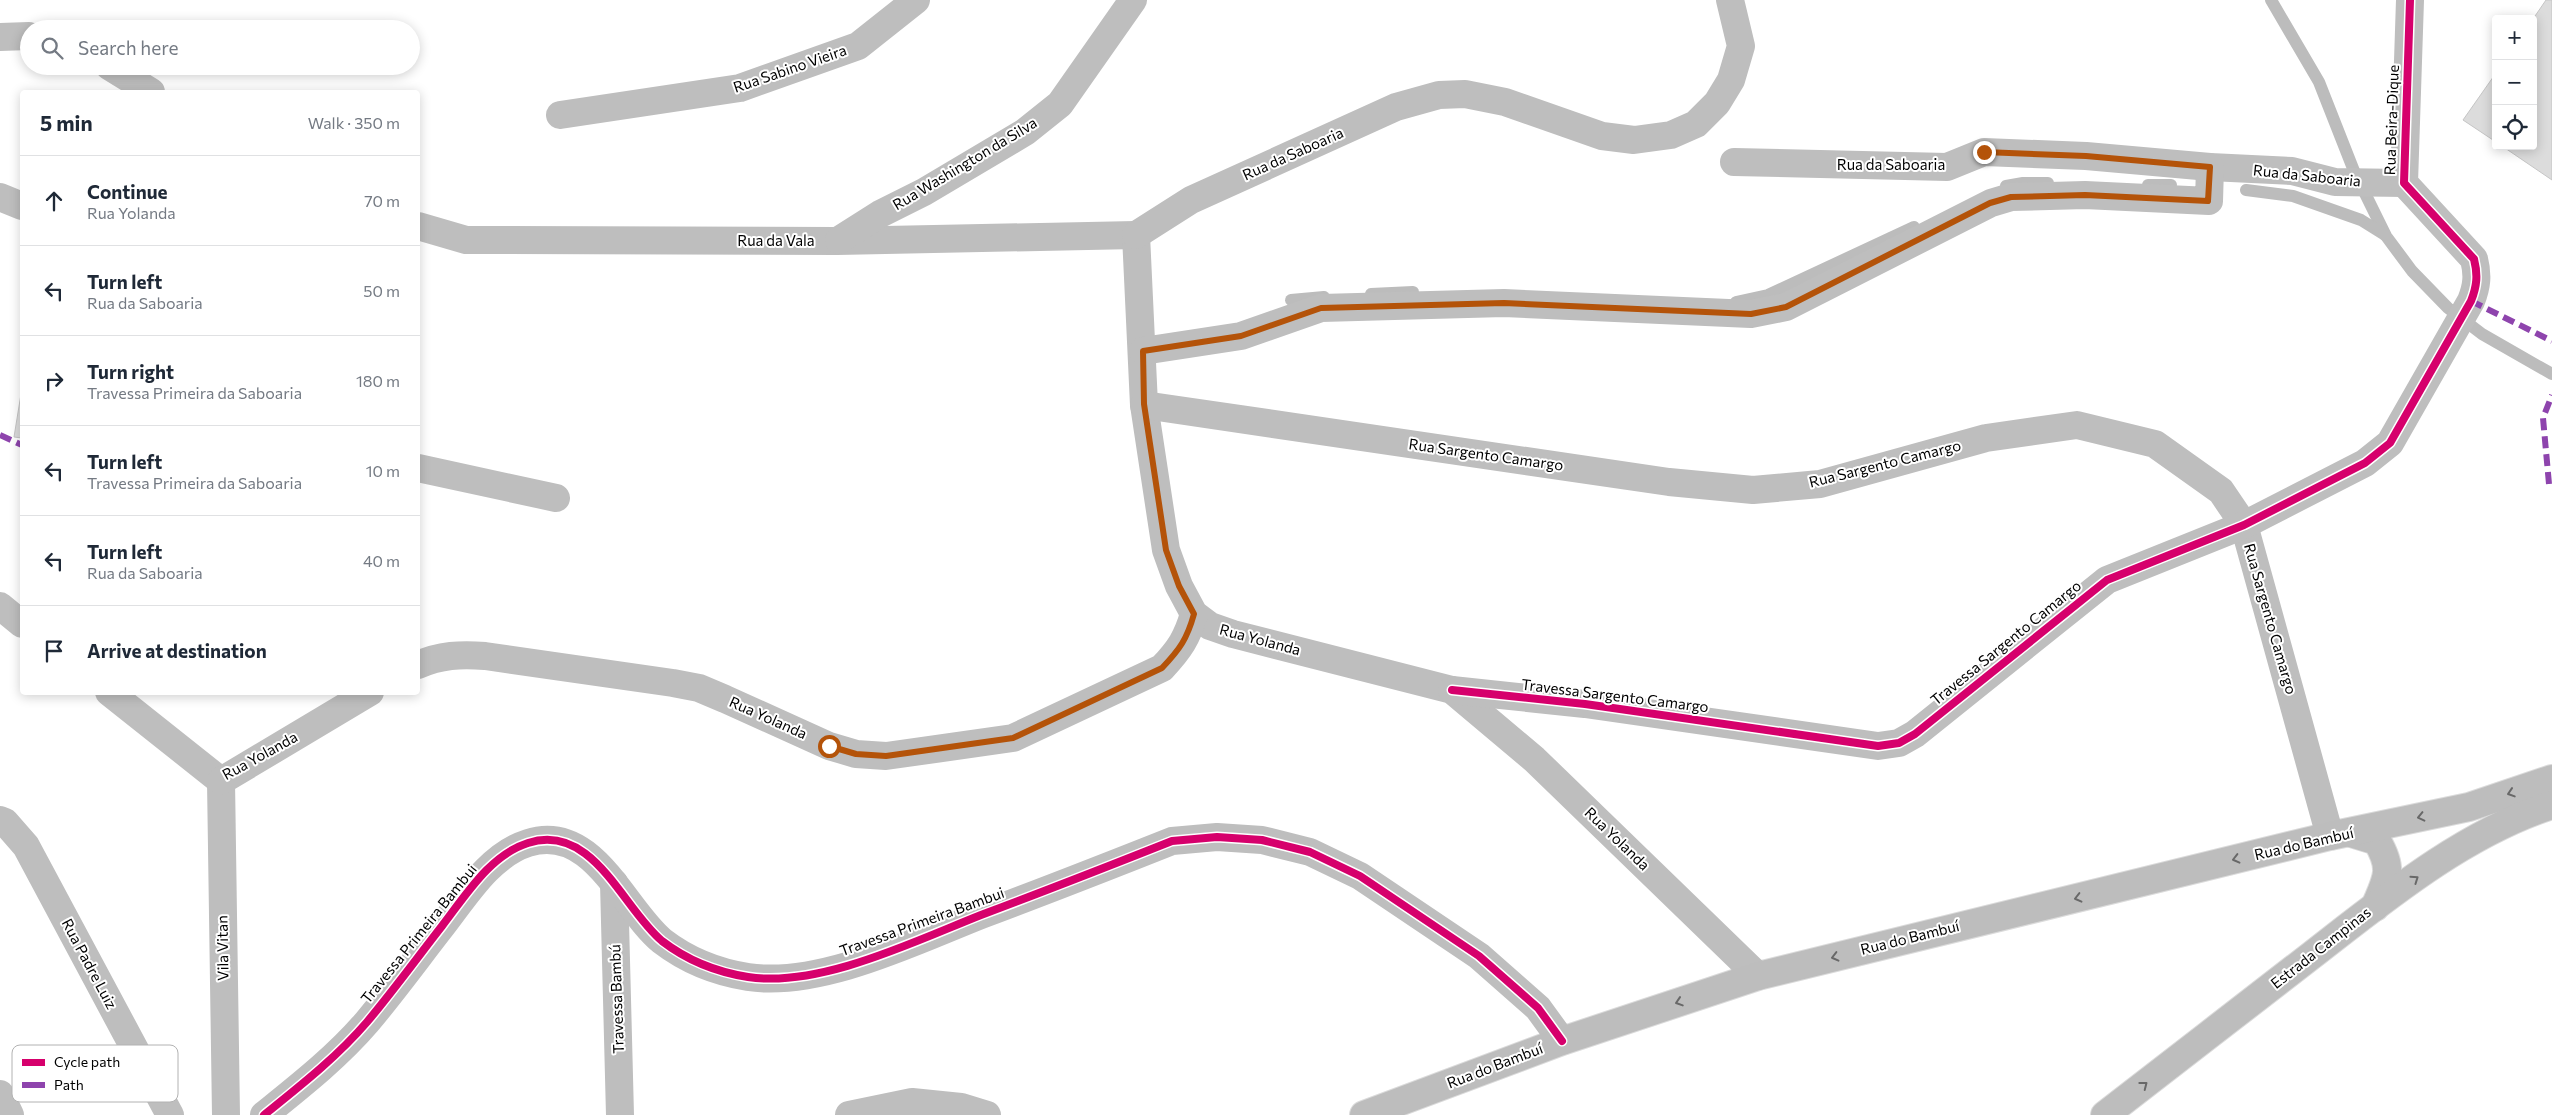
<!DOCTYPE html>
<meta charset="utf-8">
<style>
:root{--surface:#fff;--page:#f6f6f7;--text:#1f2937;--muted:#747a83;--line:#e0e1e3}
body{margin:0;font-family:Commissioner,sans-serif;background:var(--page);color:var(--text)}
.controls{position:absolute;right:15px;top:15px;display:grid;overflow:hidden;border-radius:5px;box-shadow:0 2px 12px #0003}
.controls button{width:45px;height:45px;display:grid;place-items:center;padding:0;border:0;border-bottom:1px solid var(--line);background:var(--surface);color:var(--text);font:25px sans-serif}
.stop{position:absolute;width:15px;height:15px;margin:-11px;border:4px solid #b45309;border-radius:50%;background:#fff}
.stop.end{background:#b45309;border-color:#fff;box-shadow:0 1px 5px #0008}
.list{margin:0;padding:0;list-style:none}
h2{display:flex;justify-content:space-between;align-items:center;height:65px;margin:0;padding:0 20px;font-size:21px}
h2 small{font-size:16px;font-weight:400;color:var(--muted)}
.list li{display:grid;grid-template-columns:32px 1fr auto;gap:15px;align-items:center;box-sizing:border-box;height:90px;padding:0 20px;border-top:1px solid var(--line)}
.list b{display:block;font-size:19px;white-space:nowrap}
.list p{margin:0;font-size:16px;white-space:nowrap;color:var(--muted)}
.list em{font-size:16px;font-style:normal;color:var(--muted)}
.icon{flex:none;width:28px;height:28px;fill:none;stroke:currentColor;stroke-width:2;stroke-linecap:round;stroke-linejoin:round}
.map{position:relative;flex:none;width:2552px;height:1115px;overflow:hidden}
.search{position:absolute;background:var(--surface);box-shadow:0 2px 12px #0003;left:20px;top:20px;width:400px;height:55px;display:flex;align-items:center;gap:12px;box-sizing:border-box;padding:0 18px;border-radius:28px;color:var(--muted);font-size:19px}
.panel{position:absolute;background:var(--surface);box-shadow:0 2px 12px #0003;left:20px;top:90px;width:400px;height:605px;border-radius:5px}
.map>svg:first-child{display:block}
</style>
<div class="map">
<svg width="2552" height="1115" viewBox="0 0 2552 1115">
<rect width="100%" height="100%" fill="#fff"/>
<g fill="none" stroke-linecap="round" stroke-linejoin="round">
<!-- stream -->
<g stroke="#bcbcbc" stroke-width="12">
<polyline points="2271,0 2319,82 2354,171 2386,236 2412,271 2448,308 2482,334 2552,374"/>
<polyline points="2148,185 2171,185"/>
<polyline points="2006,186 2023,183 2048,183"/>
<polyline points="2246,190 2293,196 2361,220 2385,235"/>
<polyline points="1371,294 1413,292"/>
<polyline points="1291,300 1324,297"/>
<polyline points="1736,302 1768,295 1914,227"/>
</g>
</g>
<!-- building -->
<g fill="#dcdcdc" stroke="#c5c5c5">
<polygon points="2546,0 2552,0 2552,180 2502,146 2533,146 2533,19"/>
<polygon points="2496,73 2496,142 2463,120"/>
<polygon points="22,388 22,438 14,437"/>
</g>
<g fill="none" stroke-linecap="round" stroke-linejoin="round">
<defs>
<g id="major">
<path d="M 2351,833 L 2377,841 C 2394,870 2387,878 2375,907"/>
<polyline points="1364,1115 1562,1041 1758,976 2330,836 2469,807 2552,779"/>
<path d="M 2105,1115 C 2174,1062 2243,1008 2312,955 C 2384,899 2464,833 2552,805"/>
</g>
</defs>
<!-- major casing -->
<use href="#major" stroke="#dbdbdb" stroke-width="30"/>
<!-- minor -->
<g stroke="#bebebe" stroke-width="28">
<polyline points="0,37 29,36"/>
<polyline points="109,66 151,92"/>
<polyline points="560,115 740,88 858,46 916,0"/>
<polyline points="1734,162 1947,167 1984,152 2086,156 2210,167 2292,171 2335,182 2404,183"/>
<polyline points="0,197 22,206"/>
<polyline points="418,226 466,240 490,240 837,241 1136,235"/>
<polyline points="1136,235 1144,405 1166,550 1179,586 1194,614 1210,626 1233,634 1452,690 1534,759 1758,976"/>
<polyline points="1136,235 1191,200 1396,107 1439,95 1465,94 1505,102 1602,136 1634,140 1671,135 1696,124 1717,103 1731,80 1741,46 1730,0"/>
<polyline points="839,240 880,214 924,192 1025,132 1060,104 1133,0"/>
<polyline points="1143,351 1241,336 1321,308 1504,303 1751,314 1786,307 1991,203 2011,197 2085,195 2209,201 2210,167"/>
<polyline points="1144,405 1669,482 1753,490 1820,484 1986,438 2077,425 2155,444 2221,491 2244,525 2330,836"/>
<polyline points="418,468 556,498"/>
<polyline points="0,606 22,624"/>
<path d="M 418,665 C 440,655 461,654 485,656 L 673,683 L 699,688 L 725,699 L 829,746 L 856,754 L 886,756 L 1013,738 L 1162,668 C 1180,649 1187,638 1194,614"/>
<path d="M 1452,690 L 1585,704 L 1878,746 L 1899,743 L 1915,734 L 2107,580 L 2244,525 L 2365,463 L 2390,443 L 2471,301 C 2477,286 2478,275 2474,259 L 2404,183 L 2410,0"/>
<polyline points="109,692 221,781"/>
<polyline points="221,781 226,1115"/>
<polyline points="221,781 370,692"/>
<polyline points="0,820 5,822 26,846 170,1115"/>
<polyline points="614,883 620,1115"/>
<polyline points="0,1094 10,1115"/>
<path d="M 264,1115 C 300,1086 337,1057 367,1022 C 393,991 417,958 442,926 C 466,895 490,855 528,843 C 593,822 623,909 662,941 C 688,961 716,972 748,977 C 820,988 915,941 981,915 C 1045,891 1109,866 1172,841 L 1217,837 L 1262,840 L 1310,852 L 1360,876 L 1479,956 L 1538,1008 L 1562,1041"/>
<polyline points="849,1115 912,1102 961,1107 987,1115"/>
</g>
<!-- major -->
<use href="#major" stroke="#bdbdbd" stroke-width="28"/>
<!-- quiet -->
<g stroke="#8e44ad" stroke-width="6" stroke-dasharray="12 6" stroke-linecap="butt">
<polyline points="2471,301 2552,341"/>
<polyline points="0,435 22,445"/>
<polyline points="2549,484 2543,418 2552,395"/>
</g>
<defs>
<g id="cycleway">
<path d="M 1452,690 L 1585,704 L 1878,746 L 1899,743 L 1915,734 L 2107,580 L 2244,525 L 2365,463 L 2390,443 L 2471,301 C 2477,286 2478,275 2474,259 L 2404,183 L 2410,0"/>
<path d="M 264,1115 C 300,1086 337,1057 367,1022 C 393,991 417,958 442,926 C 466,895 490,855 528,843 C 593,822 623,909 662,941 C 688,961 716,972 748,977 C 820,988 915,941 981,915 C 1045,891 1109,866 1172,841 L 1217,837 L 1262,840 L 1310,852 L 1360,876 L 1479,956 L 1538,1008 L 1562,1041"/>
</g>
</defs>
<!-- cycleway casing -->
<use href="#cycleway" stroke="#fff" stroke-width="11"/>
<!-- cycleway -->
<use href="#cycleway" stroke="#d6006c" stroke-width="8"/>
</g>
<!-- one-way arrows -->
<defs><path id="oneway-chevron" d="M-2-3.5L2.5 0L-2 3.5" fill="none" stroke-width="1.6" stroke-linecap="round" stroke-linejoin="round" transform="scale(1.25)"/></defs>
<g stroke="#686868">
<use href="#oneway-chevron" transform="translate(2511 793) rotate(162)"/>
<use href="#oneway-chevron" transform="translate(2421 817) rotate(167)"/>
<use href="#oneway-chevron" transform="translate(2236 859) rotate(166)"/>
<use href="#oneway-chevron" transform="translate(2415 879) rotate(-35)"/>
<use href="#oneway-chevron" transform="translate(2078 898) rotate(166)"/>
<use href="#oneway-chevron" transform="translate(1835 957) rotate(166)"/>
<use href="#oneway-chevron" transform="translate(1679 1002) rotate(162)"/>
<use href="#oneway-chevron" transform="translate(2144 1085) rotate(-38)"/>
</g>
<g fill="none" stroke-linecap="round" stroke-linejoin="round">
<!-- route -->
<path stroke="#b45309" stroke-width="6" d="M 829,746 L 856,754 L 886,756 L 1013,738 L 1162,668 C 1180,649 1187,639 1194,614 L 1179,586 L 1166,550 L 1144,404 L 1143,351 L 1241,336 L 1321,308 L 1504,303 L 1751,314 L 1786,307 L 1990,203 L 2011,197 L 2085,195 L 2208,201 L 2210,167 L 2086,156 L 1984,152"/>
</g>
<g text-anchor="middle" stroke-width="4" stroke-linejoin="round" paint-order="stroke">
<!-- street labels -->
<g font-size="15" fill="#000" stroke="#fff">
<text transform="translate(790 69) rotate(-19)" y="5">Rua Sabino Vieira</text>
<text transform="translate(2392 120) rotate(-88)" y="5">Rua Beira-Dique</text>
<text transform="translate(1293 154) rotate(-24)" y="5">Rua da Saboaria</text>
<text transform="translate(965 164) rotate(-31)" y="5">Rua Washington da Silva</text>
<text x="1891" y="170">Rua da Saboaria</text>
<text transform="translate(2307 176) rotate(6)" y="5">Rua da Saboaria</text>
<text x="776" y="246">Rua da Vala</text>
<text transform="translate(1486 455) rotate(8)" y="5">Rua Sargento Camargo</text>
<text transform="translate(1885 464) rotate(-14)" y="5">Rua Sargento Camargo</text>
<text transform="translate(2270 619) rotate(74)" y="5">Rua Sargento Camargo</text>
<text transform="translate(1260 640) rotate(15)" y="5">Rua Yolanda</text>
<text transform="translate(2006 643) rotate(-39)" y="5">Travessa Sargento Camargo</text>
<text transform="translate(1615 696) rotate(7)" y="5">Travessa Sargento Camargo</text>
<text transform="translate(768 718) rotate(24)" y="5">Rua Yolanda</text>
<text transform="translate(260 756) rotate(-29)" y="5">Rua Yolanda</text>
<text transform="translate(1617 839) rotate(44)" y="5">Rua Yolanda</text>
<text transform="translate(2304 844) rotate(-13)" y="5">Rua do Bambuí</text>
<text transform="translate(922 922) rotate(-20)" y="5">Travessa Primeira Bambui</text>
<text transform="translate(419 934) rotate(-51)" y="5">Travessa Primeira Bambui</text>
<text transform="translate(1910 938) rotate(-14)" y="5">Rua do Bambuí</text>
<text transform="translate(223 948) rotate(-91)" y="5">Vila Vitan</text>
<text transform="translate(2321 948) rotate(-38)" y="5">Estrada Campinas</text>
<text transform="translate(89 964) rotate(62)" y="5">Rua Padre Luiz</text>
<text transform="translate(617 999) rotate(-92)" y="5">Travessa Bambú</text>
<text transform="translate(1495 1066) rotate(-21)" y="5">Rua do Bambuí</text>
</g>
</g>
<!-- legend -->
<rect x="12" y="1045" width="166" height="57" rx="8" fill="#fff" stroke="#b2b2b2" stroke-width="1"/>
<rect x="22" y="1059" width="23" height="7" fill="#d6006c"/>
<rect x="22" y="1082" width="23" height="6" fill="#8e44ad"/>
<g font-size="14" fill="#000">
<text x="54" y="1067">Cycle path</text>
<text x="54" y="1090">Path</text>
</g>
</svg>
<div class="controls">
<button>+</button>
<button>−</button>
<button><svg class="icon" aria-label="locate" viewBox="0 0 24 24"><circle cx="12" cy="12" r="6"/><path d="M12 2v4M12 18v4M2 12h4M18 12h4"/></svg></button>
</div>
<div class="stop" style="left:829px;top:746px"></div>
<div class="stop end" style="left:1984px;top:152px"></div>
<div class="search"><svg class="icon" aria-label="search" viewBox="0 0 24 24"><circle cx="10" cy="10" r="6"/><path d="M15 15l6 6"/></svg>Search here</div>
<section class="panel">
<h2>5 min<small>Walk · 350 m</small></h2>
<ul class="list">
<li><svg class="icon" aria-label="ahead" viewBox="0 0 24 24"><path d="M12 20V5M6 11l6-6 6 6"/></svg><div><b>Continue</b><p>Rua Yolanda</p></div><em>70 m</em></li>
<li><svg class="icon" aria-label="left" viewBox="0 0 24 24"><path d="M17 20v-9H6M10 6l-5 5 5 5"/></svg><div><b>Turn left</b><p>Rua da Saboaria</p></div><em>50 m</em></li>
<li><svg class="icon" aria-label="right" viewBox="0 0 24 24"><path d="M7 20v-9h11M14 6l5 5-5 5"/></svg><div><b>Turn right</b><p>Travessa Primeira da Saboaria</p></div><em>180 m</em></li>
<li><svg class="icon" aria-label="left" viewBox="0 0 24 24"><path d="M17 20v-9H6M10 6l-5 5 5 5"/></svg><div><b>Turn left</b><p>Travessa Primeira da Saboaria</p></div><em>10 m</em></li>
<li><svg class="icon" aria-label="left" viewBox="0 0 24 24"><path d="M17 20v-9H6M10 6l-5 5 5 5"/></svg><div><b>Turn left</b><p>Rua da Saboaria</p></div><em>40 m</em></li>
<li><svg class="icon" aria-label="arrive" viewBox="0 0 24 24"><path d="M6 21V4h12l-3 4 3 4H6"/></svg><div><b>Arrive at destination</b></div></li>
</ul>
</section>
</div>
